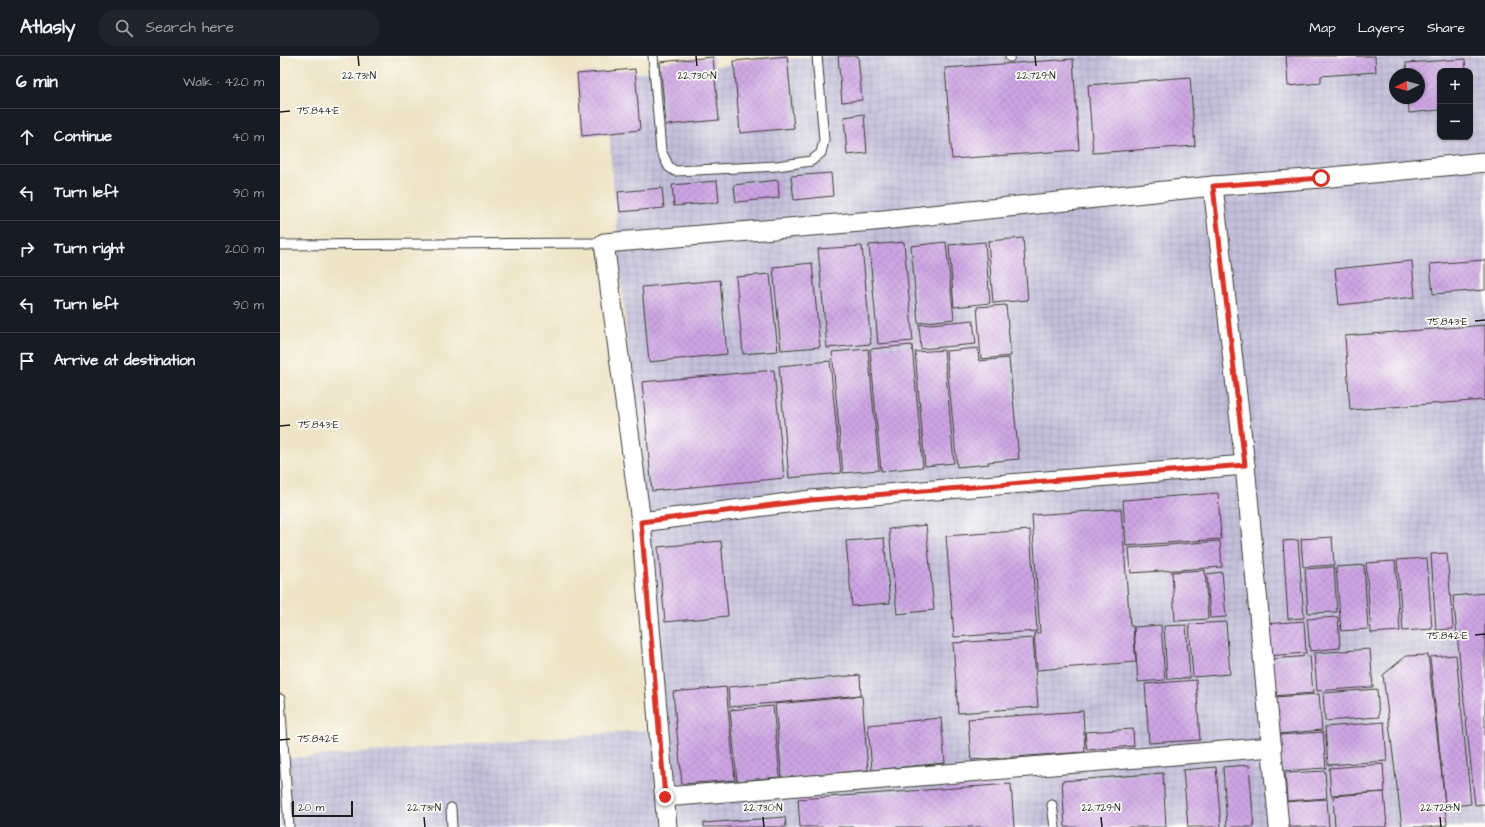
<!DOCTYPE html>
<meta charset="utf-8">
<style>
:root{--surface:#171b24;--page:#20242c;--text:#f1f3f6;--muted:#9ea1a6;--line:#363941}
body{margin:0;font-family:"Architects Daughter",sans-serif;background:var(--page);color:var(--text)}
.controls{position:absolute;right:12px;top:12px;display:grid;overflow:hidden;border-radius:8px;box-shadow:0 1px 3px #0004}
.controls button{width:36px;height:36px;display:grid;place-items:center;padding:0;border:0;border-bottom:1px solid var(--line);background:var(--surface);color:var(--text);font:20px sans-serif}
.compass{position:absolute;left:1109px;top:12px;width:36px;height:36px;border-radius:50%;background:var(--surface);box-shadow:0 1px 3px #0004;rotate:265deg}
.scale{position:absolute;left:12px;bottom:10px;width:61px;box-sizing:border-box;padding-left:4px;border:2px solid #1c1c1c;border-top:0;font-size:11px;line-height:14px;white-space:nowrap;color:#1c1c1c;-webkit-text-stroke:3px #fdfcf7;paint-order:stroke}
.stop{position:absolute;width:12px;height:12px;margin:-9px;border:3px solid #d93025;border-radius:50%;background:#fff}
.stop.end{background:#d93025;border-color:#fff;box-shadow:0 1px 4px #0008}
.list{margin:0;padding:0;list-style:none}
h2{display:flex;justify-content:space-between;align-items:center;height:52px;margin:0;padding:0 16px;font-size:17px}
h2 small{font-size:13px;font-weight:400;color:var(--muted)}
.list li{display:grid;grid-template-columns:26px 1fr auto;gap:12px;align-items:center;box-sizing:border-box;height:56px;padding:0 16px;border-top:1px solid var(--line)}
.list b{display:block;font-size:15px;white-space:nowrap}
.list em{font-size:13px;font-style:normal;color:var(--muted)}
.icon{flex:none;width:22px;height:22px;fill:none;stroke:currentColor;stroke-width:2;stroke-linecap:round;stroke-linejoin:round}
.map{position:relative;flex:none;width:1205px;height:771px;overflow:hidden}
header{display:flex;align-items:center;gap:24px;box-sizing:border-box;height:56px;padding:0 20px;background:var(--surface);border-bottom:1px solid var(--line)}
header strong{font-size:19px}
nav{display:flex;gap:22px;margin-inline-start:auto;font-size:14px}
.search{width:280px;height:36px;background:var(--page);display:flex;align-items:center;gap:10px;box-sizing:border-box;padding:0 14px;border-radius:16px;color:var(--muted);font-size:15px}
main{display:flex}
aside{flex:1;background:var(--surface)}
.map>svg:first-child{display:block}
</style>
<header>
<strong>Atlasly</strong>
<div class="search"><svg class="icon" aria-label="search" viewBox="0 0 24 24"><circle cx="10" cy="10" r="6"/><path d="M15 15l6 6"/></svg>Search here</div>
<nav><a>Map</a><a>Layers</a><a>Share</a></nav>
</header>
<main>
<aside>
<h2>6 min<small>Walk · 420 m</small></h2>
<ul class="list">
<li><svg class="icon" aria-label="ahead" viewBox="0 0 24 24"><path d="M12 20V5M6 11l6-6 6 6"/></svg><div><b>Continue</b></div><em>40 m</em></li>
<li><svg class="icon" aria-label="left" viewBox="0 0 24 24"><path d="M17 20v-9H6M10 6l-5 5 5 5"/></svg><div><b>Turn left</b></div><em>90 m</em></li>
<li><svg class="icon" aria-label="right" viewBox="0 0 24 24"><path d="M7 20v-9h11M14 6l5 5-5 5"/></svg><div><b>Turn right</b></div><em>200 m</em></li>
<li><svg class="icon" aria-label="left" viewBox="0 0 24 24"><path d="M17 20v-9H6M10 6l-5 5 5 5"/></svg><div><b>Turn left</b></div><em>90 m</em></li>
<li><svg class="icon" aria-label="arrive" viewBox="0 0 24 24"><path d="M6 21V4h12l-3 4 3 4H6"/></svg><div><b>Arrive at destination</b></div></li>
</ul>
</aside>
<div class="map">
<svg width="1205" height="771" viewBox="0 0 1205 771">
<defs>
<pattern id="industrial-grid" width="8" height="8" patternUnits="userSpaceOnUse"><rect width="8" height="8" fill="#c4c0db"/><path d="M0 4h8M4 0v8" fill="none" stroke="#a8a4bb"/></pattern>
<pattern id="building-cross-hatch" width="8" height="8" patternUnits="userSpaceOnUse"><rect width="8" height="8" fill="#cea5e4"/><path d="M0 0l8 8M0 8l8-8" fill="none" stroke="#b08dc3"/></pattern>
</defs>
<rect width="100%" height="100%" fill="#fdfcf7"/>
<filter id="ink" filterUnits="userSpaceOnUse"><feTurbulence type="fractalNoise" baseFrequency=".025" numOctaves="2"/><feDisplacementMap in="SourceGraphic" scale="8" xChannelSelector="R" yChannelSelector="G"/><feConvolveMatrix kernelMatrix="1 2 1 2 8 2 1 2 1" color-interpolation-filters="sRGB"/></filter>
<filter id="wash" filterUnits="userSpaceOnUse"><feTurbulence type="fractalNoise" baseFrequency=".012" numOctaves="4" result="noise"/><feDisplacementMap in="SourceGraphic" scale="16" xChannelSelector="R" yChannelSelector="G"/><feGaussianBlur stdDeviation="0.9" result="paint"/><feColorMatrix in="noise" values="0 0 0 0 0 0 0 0 0 0 0 0 0 0 0 0 0 1.4 0 .05"/><feComposite in="paint" operator="in"/></filter>
<g filter="url(#wash)">
<rect width="100%" height="100%" fill="#eee4c6"/>
<!-- industrial -->
<path fill="url(#industrial-grid)" fill-rule="evenodd" d="M 542,0 L 1205,0 L 1205,771 L 0,771 L 0,703 L 380,673 L 324,20 ZM 1160,15 L 1190,15 L 1190,81 L 1160,81 ZM 1115,18 L 1139,18 L 1139,42 L 1115,42 Z"/>
<g id="blocks">
<!-- building -->
<g fill="url(#building-cross-hatch)">
<polygon points="507,0 514,72 460,77 454,5"/>
<polygon points="558,0 578,0 582,44 562,46"/>
<polygon points="1006,0 1095,0 1096,16 1041,20 1041,27 1008,30"/>
<polygon points="433,1 439,64 386,69 380,6"/>
<polygon points="793,3 799,94 672,103 665,12"/>
<polygon points="1185,3 1186,15 1160,15 1160,54 1129,57 1128,42 1139,42 1139,18 1127,18 1126,7"/>
<polygon points="355,13 360,74 302,80 297,18"/>
<polygon points="910,21 915,90 813,97 808,29"/>
<polygon points="584,58 587,97 567,99 564,61"/>
<polygon points="551,117 553,140 514,144 511,120"/>
<polygon points="498,124 499,142 456,146 454,129"/>
<polygon points="437,125 439,146 394,150 392,129"/>
<polygon points="382,132 384,152 340,156 338,136"/>
<polygon points="743,182 748,244 713,247 708,185"/>
<polygon points="624,186 633,285 598,288 589,189"/>
<polygon points="666,186 674,263 638,267 631,190"/>
<polygon points="705,186 710,247 674,251 669,189"/>
<polygon points="582,190 591,288 547,292 538,193"/>
<polygon points="1205,204 1205,234 1153,238 1150,208"/>
<polygon points="1132,205 1135,241 1059,249 1055,213"/>
<polygon points="532,207 540,291 501,294 493,211"/>
<polygon points="490,218 498,295 463,298 456,221"/>
<polygon points="440,224 447,298 369,306 362,231"/>
<polygon points="726,249 731,300 701,303 697,251"/>
<polygon points="693,264 696,288 641,293 639,269"/>
<polygon points="1205,269 1205,344 1070,354 1065,280"/>
<polygon points="632,289 643,411 601,415 590,293"/>
<polygon points="698,292 699,305 729,302 739,403 708,406 709,408 677,411 666,295"/>
<polygon points="588,293 599,414 563,417 552,296"/>
<polygon points="664,294 674,407 645,410 635,296"/>
<polygon points="550,305 561,417 509,422 499,310"/>
<polygon points="494,314 504,422 372,435 362,326"/>
<polygon points="938,437 941,483 846,490 843,444"/>
<polygon points="841,453 850,570 853,570 856,606 757,614 754,577 760,577 752,459"/>
<polygon points="646,469 654,554 617,558 609,473"/>
<polygon points="750,474 757,575 674,581 666,480"/>
<polygon points="1052,481 1054,509 1023,511 1021,483"/>
<polygon points="604,482 610,547 572,550 566,485"/>
<polygon points="1018,484 1024,562 1008,563 1003,485"/>
<polygon points="441,485 448,560 385,566 378,491"/>
<polygon points="940,485 942,511 851,517 849,492"/>
<polygon points="1167,497 1173,573 1156,574 1151,498"/>
<polygon points="1147,502 1152,573 1123,575 1117,504"/>
<polygon points="1115,505 1120,575 1091,577 1086,507"/>
<polygon points="1084,509 1088,573 1061,575 1056,511"/>
<polygon points="1054,511 1057,556 1028,557 1025,513"/>
<polygon points="925,514 928,563 895,565 892,516"/>
<polygon points="942,516 946,561 930,562 927,518"/>
<polygon points="1205,537 1205,748 1195,749 1173,540"/>
<polygon points="1058,561 1060,592 1030,595 1027,563"/>
<polygon points="1024,565 1026,597 986,600 984,568"/>
<polygon points="946,566 950,618 913,621 909,568"/>
<polygon points="881,569 885,624 858,626 854,571"/>
<polygon points="906,569 910,622 887,623 884,570"/>
<polygon points="753,582 758,651 678,657 673,587"/>
<polygon points="1090,593 1093,631 1037,635 1034,597"/>
<polygon points="1148,599 1165,747 1150,601 1176,599 1191,748 1165,751 1167,769 1149,771 1122,771 1103,619 1126,600"/>
<polygon points="1030,600 1033,637 993,640 991,603"/>
<polygon points="580,619 581,639 450,651 448,631"/>
<polygon points="916,624 920,684 869,687 865,628"/>
<polygon points="446,631 455,724 402,728 393,636"/>
<polygon points="1097,633 1099,661 1045,665 1043,637"/>
<polygon points="1039,638 1042,674 998,678 995,641"/>
<polygon points="582,640 588,714 502,722 495,648"/>
<polygon points="493,650 500,721 457,725 450,654"/>
<polygon points="803,655 805,696 691,704 688,663"/>
<polygon points="661,662 665,707 592,714 588,669"/>
<polygon points="1104,666 1107,705 1048,709 1045,671"/>
<polygon points="853,673 854,690 807,694 805,676"/>
<polygon points="1043,676 1046,712 1002,715 999,679"/>
<polygon points="1103,708 1105,736 1051,739 1049,712"/>
<polygon points="969,709 974,771 947,771 943,711"/>
<polygon points="936,711 941,771 908,771 903,714"/>
<polygon points="1045,715 1047,742 1007,745 1005,717"/>
<polygon points="883,717 886,771 785,771 782,725"/>
<polygon points="731,728 734,771 520,771 518,743"/>
<polygon points="1104,736 1107,771 1055,771 1053,740"/>
<polygon points="1047,743 1049,771 1005,771 1003,746"/>
<polygon points="505,761 506,771 424,771 424,767"/>
</g>
</g>
</g>
<g filter="url(#ink)">
<use href="#blocks" fill-opacity="0" stroke="#3c3a36" stroke-width="1"/>
<g fill="none" stroke-linecap="round" stroke-linejoin="round">
<defs>
<g id="lane">
<polyline points="373,0 381,95 389,111 395,115 497,110 531,105 541,97 544,84 537,0"/>
<polyline points="730,0 730,1"/>
<polyline points="0,189 324,187"/>
<polyline points="0,643 9,771"/>
<polyline points="772,749 775,771"/>
<polyline points="171,752 172,771"/>
</g>
<g id="street">
<polyline points="933,130 965,409 999,771"/>
<polyline points="361,466 531,444 965,409"/>
<polyline points="385,741 992,691"/>
<polyline points="387,771 361,466 324,187 593,165 933,130 1041,122 1205,106"/>
</g>
</defs>
<!-- lane casing -->
<use href="#lane" stroke="#3c3a36" stroke-width="11"/>
<!-- street casing -->
<use href="#street" stroke="#3c3a36" stroke-width="21"/>
<!-- lane -->
<use href="#lane" stroke="#fff" stroke-width="9"/>
<!-- street -->
<use href="#street" stroke="#fff" stroke-width="19"/>
</g>
</g>
<g fill="none" stroke-linecap="round" stroke-linejoin="round" filter="url(#ink)">
<!-- route -->
<polyline stroke="#d93025" stroke-width="5" points="385,741 361,466 531,444 965,409 933,130 1041,122"/>
</g>
<!-- ticks -->
<path fill="none" stroke="#1c1c1c" stroke-width="1.5" d="M 78,0 L 79,10M 416,0 L 417,10M 755,0 L 756,10M 0,56 L 10,55M 1195,265 L 1205,264M 0,370 L 10,369M 1195,579 L 1205,578M 0,684 L 10,683M 144,761 L 145,771M 483,761 L 484,771M 821,761 L 822,771M 1160,761 L 1161,771"/>
<g font-size="10" text-anchor="middle" fill="#1c1c1c" stroke="#fdfcf7" stroke-width="3.5" stroke-linejoin="round" paint-order="stroke">
<text x="79" y="23">22.731°N</text>
<text x="417" y="23">22.730°N</text>
<text x="756" y="23">22.729°N</text>
<text x="38" y="58">75.844°E</text>
<text x="1167" y="269">75.843°E</text>
<text x="38" y="372">75.843°E</text>
<text x="1167" y="583">75.842°E</text>
<text x="38" y="686">75.842°E</text>
<text x="144" y="755">22.731°N</text>
<text x="483" y="755">22.730°N</text>
<text x="821" y="755">22.729°N</text>
<text x="1160" y="755">22.728°N</text>
</g>
</svg>
<div class="controls">
<button>+</button>
<button>−</button>
</div>
<svg class="compass" viewBox="-18 -18 36 36"><path d="M0-13l5 13h-10z" fill="#e53935"/><path d="M0 13l5-13h-10z" fill="#9ea1a6"/></svg>
<div class="scale">20 m</div>
<div class="stop" style="left:1041px;top:122px"></div>
<div class="stop end" style="left:385px;top:741px"></div>
</div>
</main>
